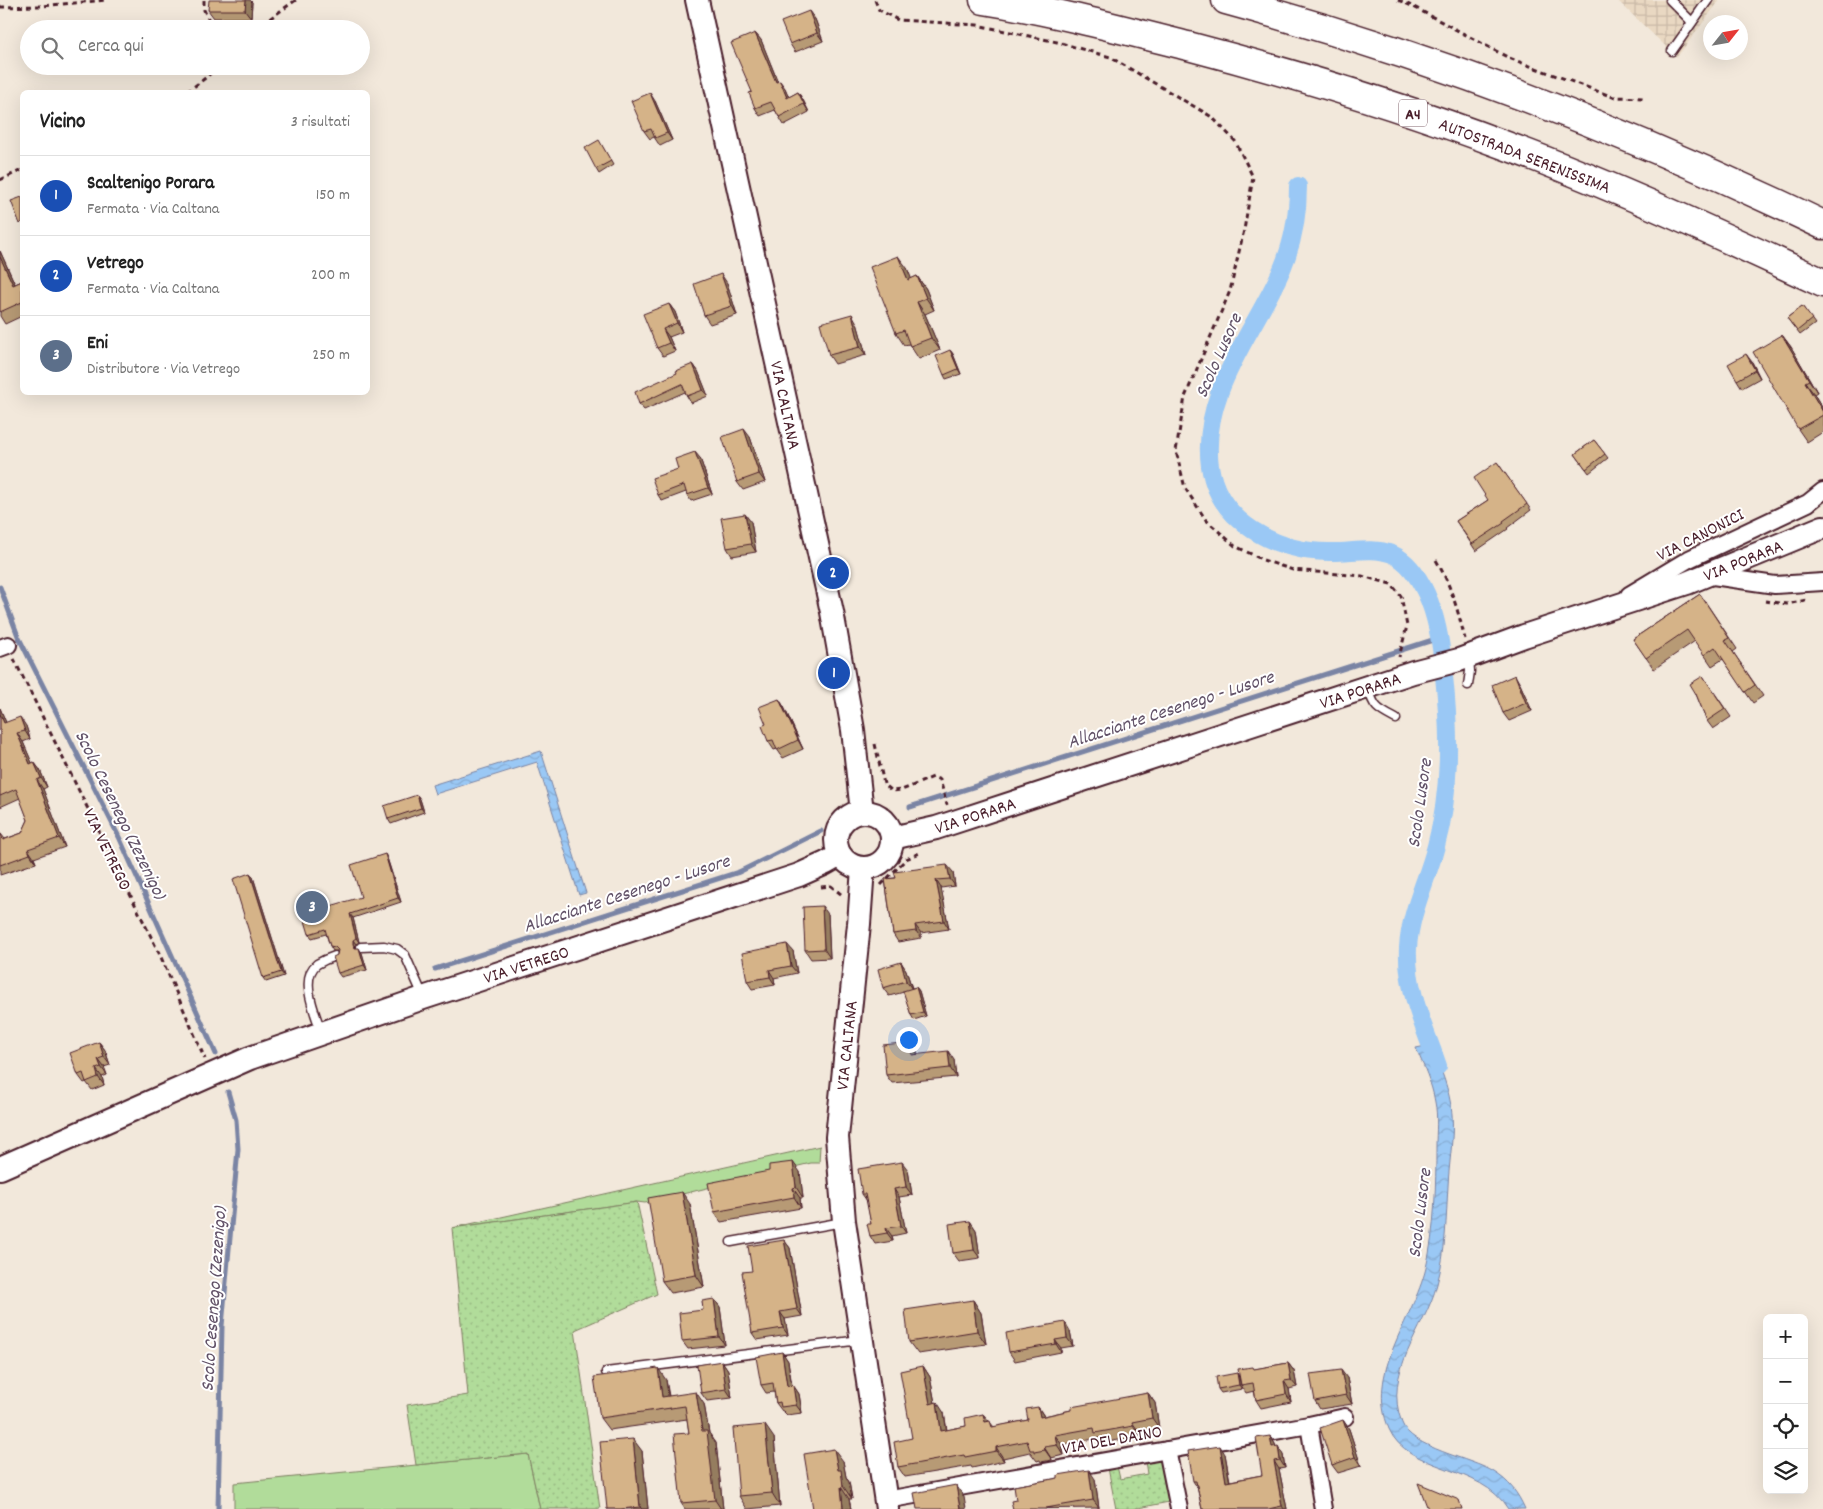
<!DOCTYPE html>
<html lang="it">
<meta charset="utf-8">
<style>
:root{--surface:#fff;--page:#f2f2f2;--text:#222;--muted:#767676;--line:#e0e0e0;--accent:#db2777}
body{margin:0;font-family:Dekko,sans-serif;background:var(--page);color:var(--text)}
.controls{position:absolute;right:15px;bottom:15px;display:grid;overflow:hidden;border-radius:8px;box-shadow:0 5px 20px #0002}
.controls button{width:45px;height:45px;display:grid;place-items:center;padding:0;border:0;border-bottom:1px solid var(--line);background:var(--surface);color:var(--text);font:25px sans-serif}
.compass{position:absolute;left:1703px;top:15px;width:45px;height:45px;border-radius:50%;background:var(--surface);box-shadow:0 5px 20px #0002;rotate:59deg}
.you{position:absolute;left:908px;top:1039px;width:18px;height:18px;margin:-12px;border:4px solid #fff;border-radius:50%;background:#1a73e8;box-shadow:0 0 0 8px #1a73e833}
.badge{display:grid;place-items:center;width:32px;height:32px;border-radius:50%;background:var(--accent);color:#fff;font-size:16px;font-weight:700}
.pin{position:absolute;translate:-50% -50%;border:2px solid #fff;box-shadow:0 1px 5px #0006}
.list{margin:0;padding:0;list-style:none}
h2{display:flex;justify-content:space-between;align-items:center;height:65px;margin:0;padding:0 20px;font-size:21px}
h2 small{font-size:16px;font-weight:400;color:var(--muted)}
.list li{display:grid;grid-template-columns:32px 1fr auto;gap:15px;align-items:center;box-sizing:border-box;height:80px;padding:0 20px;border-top:1px solid var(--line)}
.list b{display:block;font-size:19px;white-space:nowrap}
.list p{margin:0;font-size:16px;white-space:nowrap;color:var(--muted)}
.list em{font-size:16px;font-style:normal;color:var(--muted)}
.icon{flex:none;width:28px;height:28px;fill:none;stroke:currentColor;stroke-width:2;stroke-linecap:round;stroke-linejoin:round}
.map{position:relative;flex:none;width:1823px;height:1509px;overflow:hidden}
.search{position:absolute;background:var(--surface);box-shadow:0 5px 20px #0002;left:20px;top:20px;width:350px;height:55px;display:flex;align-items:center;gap:12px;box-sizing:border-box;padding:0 18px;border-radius:28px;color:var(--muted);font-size:19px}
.panel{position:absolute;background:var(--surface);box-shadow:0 5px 20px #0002;left:20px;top:90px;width:350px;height:305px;border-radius:8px}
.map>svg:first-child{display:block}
</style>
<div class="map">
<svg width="1823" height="1509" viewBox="0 0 1823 1509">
<defs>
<pattern id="industrial-grid" width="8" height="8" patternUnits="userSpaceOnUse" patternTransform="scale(1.25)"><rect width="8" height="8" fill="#e9d8c2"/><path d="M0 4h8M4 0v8" fill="none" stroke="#c9b9a7"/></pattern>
<pattern id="park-dots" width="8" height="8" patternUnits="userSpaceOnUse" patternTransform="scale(1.25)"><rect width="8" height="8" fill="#b1dc9a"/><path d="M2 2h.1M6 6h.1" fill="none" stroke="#9abc85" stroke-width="1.8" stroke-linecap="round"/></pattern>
<pattern id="water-waves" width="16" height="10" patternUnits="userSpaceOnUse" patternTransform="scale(1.25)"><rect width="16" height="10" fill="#9ac8f5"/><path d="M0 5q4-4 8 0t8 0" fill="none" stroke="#86abd2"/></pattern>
</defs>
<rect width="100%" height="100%" fill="#f2e8db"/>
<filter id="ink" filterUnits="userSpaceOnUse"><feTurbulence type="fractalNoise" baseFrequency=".02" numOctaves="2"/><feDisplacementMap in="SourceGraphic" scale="10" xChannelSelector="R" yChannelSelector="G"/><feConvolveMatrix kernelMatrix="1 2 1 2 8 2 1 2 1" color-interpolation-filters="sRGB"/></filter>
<g filter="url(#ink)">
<!-- industrial -->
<polygon fill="url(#industrial-grid)" points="1617,0 1720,0 1677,57"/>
<!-- grass -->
<g fill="#b1dc9a" stroke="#7e7e62">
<polygon points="820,1146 819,1163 811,1163 645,1203 637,1202 452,1228"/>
<polygon points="528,1454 540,1509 234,1509 234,1483"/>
</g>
<!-- park -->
<g fill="url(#park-dots)" stroke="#7e7e62">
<polygon points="637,1202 657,1294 575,1330 600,1509 540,1509 528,1454 416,1465 407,1405 468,1395 452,1228"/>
<polygon points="1162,1459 1169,1502 1133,1509 1116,1509 1108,1468 1117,1466 1120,1479 1147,1474 1145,1461"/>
</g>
<!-- water -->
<g fill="url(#water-waves)" stroke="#7a84a4">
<polygon points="541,751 586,893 579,895 537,762 435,794 432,785"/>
<path d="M 1431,1045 C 1440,1067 1450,1090 1452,1114 C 1454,1138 1449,1162 1448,1186 C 1446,1218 1446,1252 1437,1284 C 1425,1330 1382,1372 1402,1423 C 1411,1448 1471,1458 1494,1472 C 1509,1481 1518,1493 1525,1509 L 1508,1509 C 1481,1464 1407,1472 1389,1429 C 1365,1372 1413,1321 1426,1268 C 1435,1232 1436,1184 1436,1147 C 1436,1132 1438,1116 1435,1102 C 1432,1083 1423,1065 1416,1048 Z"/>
</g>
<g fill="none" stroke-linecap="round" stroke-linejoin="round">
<!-- stream -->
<g stroke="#7a84a4" stroke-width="5">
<polyline points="0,587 18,636 120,839 216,1054"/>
<polyline points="910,807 1439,638"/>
<polyline points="435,969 739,872 821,831"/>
<polyline points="218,1509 222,1326 238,1149 236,1120 228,1092"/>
</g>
<!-- canal -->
<path stroke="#9ac8f5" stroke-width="18" d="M 1298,186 C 1298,214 1293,243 1282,269 C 1255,332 1200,392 1210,466 C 1218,522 1276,552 1329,552 C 1349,553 1372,546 1392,554 C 1408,561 1419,578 1426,593 C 1438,619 1442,648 1444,676 C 1450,733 1451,791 1436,846 C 1427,881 1410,912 1408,948 C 1406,990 1425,1028 1438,1066"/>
<defs>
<g id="lane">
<polyline points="1670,0 1692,22"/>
<polyline points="1672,51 1708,0"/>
<polyline points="1468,685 1470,671 1469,658"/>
<path d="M 1369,689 C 1373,708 1379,710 1396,719"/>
<polyline points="361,947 384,946 397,949 405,955 423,996"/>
<path d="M 321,1031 C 315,1013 299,978 317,964 C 322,961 329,958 335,956"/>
<polyline points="731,1242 843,1222"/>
<polyline points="606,1372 860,1340"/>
</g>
<g id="street">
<polyline points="1706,575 1775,585 1823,582"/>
<polyline points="1629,595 1689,559 1808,503 1823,491"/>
<polyline points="0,648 8,645"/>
<polyline points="1309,1425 1323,1509"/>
<polyline points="1167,1450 1179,1509"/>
<polyline points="886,1500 1309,1425 1345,1417"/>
</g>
<g id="secondary">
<polyline points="697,0 832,612 853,730 862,812"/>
<circle cx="864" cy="840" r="28"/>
<polyline points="892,838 936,828 1413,672 1459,660 1524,636 1687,583 1823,527"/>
<polyline points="863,868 859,924 837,1137 844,1221 887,1509"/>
<polyline points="0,1168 250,1058 423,998 799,875 826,863 840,855"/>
</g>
<g id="highway">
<path d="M 984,0 C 1053,11 1121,29 1188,46 C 1295,74 1401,106 1504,145 C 1612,185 1718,234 1823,283"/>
<path d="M 1226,0 C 1432,56 1631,132 1823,225"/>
</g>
</defs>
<!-- lane casing -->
<use href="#lane" stroke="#4a1f2b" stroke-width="11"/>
<!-- street casing -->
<use href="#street" stroke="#4a1f2b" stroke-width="20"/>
<!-- secondary casing -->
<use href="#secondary" stroke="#4a1f2b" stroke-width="26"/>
<!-- highway casing -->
<use href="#highway" stroke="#4a1f2b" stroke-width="31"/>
<!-- path -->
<g stroke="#4a1f2b" stroke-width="3" stroke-dasharray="5 4" stroke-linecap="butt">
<polyline points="204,0 204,10 213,29"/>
<polyline points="875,0 879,10 898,20 977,25 1057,42 1110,57 1212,117 1235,141 1253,177 1244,230 1230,291 1185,397 1176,451 1185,488 1206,520 1235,546 1263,560 1293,570 1362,576 1391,584 1401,596 1407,626 1399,657"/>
<polyline points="1398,0 1412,6 1509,58 1613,97 1646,98"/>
<polyline points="0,7 41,6 106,0"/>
<polyline points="255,29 296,0"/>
<polyline points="187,92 208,76 216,66"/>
<polyline points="0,180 22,170"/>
<path d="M 1436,560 C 1451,585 1458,611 1465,639"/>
<polyline points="1765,601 1787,604 1806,600"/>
<polyline points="14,659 160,955 205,1059"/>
<polyline points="875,744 884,784 892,791 902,790 933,777 940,780 947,805"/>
<polyline points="881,885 906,859 922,852"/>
<polyline points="821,887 831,886 842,895"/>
</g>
<!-- lane -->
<use href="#lane" stroke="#fff" stroke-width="8"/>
<!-- street -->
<use href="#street" stroke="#fff" stroke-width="16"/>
<!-- secondary -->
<use href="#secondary" stroke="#fff" stroke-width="22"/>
<!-- highway -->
<use href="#highway" stroke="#fff" stroke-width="28"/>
</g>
<!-- wall -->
<g fill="#b79a75" stroke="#4a1f2b">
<polygon points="252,2 251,18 214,18 208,10"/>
<polygon points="815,19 823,41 795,52 790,44"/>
<polygon points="755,33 761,40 778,82 785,88 789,97 798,92 803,100 809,112 784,125 775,110 760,116 755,108 752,92"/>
<polygon points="655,101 672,140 660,146 654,137 650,139 644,131"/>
<polygon points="601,144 613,165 599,174 596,169"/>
<polygon points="0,251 15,284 22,281 22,316 5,324 0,316"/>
<polygon points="907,268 911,279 917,276 926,289 934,310 925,314 940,350 919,359 909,344 904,345 896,333"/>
<polygon points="727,283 737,315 710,324 704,315"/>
<polygon points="669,304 675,312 682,332 669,337 675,351 663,356 657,348"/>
<polygon points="1802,306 1815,324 1800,335 1787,318"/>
<polygon points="857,323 866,355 835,364 829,355"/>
<polygon points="1782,335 1791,347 1817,392 1814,394 1823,409 1823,432 1807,442 1798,429"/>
<polygon points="950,350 953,354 961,374 946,379 944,375"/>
<polygon points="1752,362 1760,378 1742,388 1737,380"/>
<polygon points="693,364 698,371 708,396 691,403 687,396 685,392 644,410 639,404 677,373"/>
<polygon points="750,437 765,482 743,490 737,482"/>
<polygon points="1594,440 1608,458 1589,473 1575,454"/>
<polygon points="700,458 712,494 691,501 687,495 686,492 662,501 658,495 678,469"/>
<polygon points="1497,462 1531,510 1507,528 1508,529 1476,551 1456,521 1488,500"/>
<polygon points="751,522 756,552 732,556 727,548"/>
<polygon points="1700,594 1737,649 1733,652 1763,696 1753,703 1723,659 1712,666 1695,641 1654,669 1633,639"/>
<polygon points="1703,676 1731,717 1713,729 1707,721 1696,694"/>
<polygon points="1520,684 1532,711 1509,721 1503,713"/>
<polygon points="779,699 784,707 803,749 783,758 777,749 774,750 768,741 766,724"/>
<polygon points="0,708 6,723 26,726 30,739 23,742 32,763 34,762 40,770 47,787 43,789 65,847 34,858 36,863 0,875 0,834 1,834 5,839 22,833 28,820 20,798 0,807"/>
<polygon points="417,795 420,799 424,812 391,824 388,819"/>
<polygon points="385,854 387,858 401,902 353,918 359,942 356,944 355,948 362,953 367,970 341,977 338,973 337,955 337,951 333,951 330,946 326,934 312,938 309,934 361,897"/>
<polygon points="953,872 955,886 941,888 949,929 921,933 921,938 898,942 893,934 885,879"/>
<polygon points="250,873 253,877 284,976 266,982 263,978"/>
<polygon points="828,914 830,958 811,959 805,950"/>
<polygon points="793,951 797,973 774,978 775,985 752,989 747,981"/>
<polygon points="901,962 906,970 912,988 916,987 919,991 926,1016 914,1020 911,1015 904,992 889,996 883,988"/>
<polygon points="99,1042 105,1050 110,1065 104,1067 107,1075 102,1077 104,1085 92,1090 86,1082 84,1083 78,1075"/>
<polygon points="917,1051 917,1055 954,1060 956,1077 892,1083 886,1075"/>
<polygon points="908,1170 912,1195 899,1197 906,1233 892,1236 893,1241 875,1244 870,1236 871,1224 867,1201 862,1194"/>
<polygon points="800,1172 803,1198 800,1198 801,1208 721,1222 714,1212"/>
<polygon points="690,1204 704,1287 671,1293 662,1281"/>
<polygon points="970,1221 976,1230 980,1258 959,1261 953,1253"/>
<polygon points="784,1240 790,1248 802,1316 785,1319 788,1335 757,1340 752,1333 752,1271"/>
<polygon points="714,1299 720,1307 725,1345 688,1349 682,1341 703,1310"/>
<polygon points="973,1300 981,1313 986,1344 918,1354 909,1342"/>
<polygon points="1070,1331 1073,1346 1061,1348 1061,1352 1015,1361 1009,1352"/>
<polygon points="782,1352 788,1361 792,1385 793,1385 799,1394 802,1413 787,1415 783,1411 782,1411 776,1403 774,1392 766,1393 761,1385"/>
<polygon points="722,1361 728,1370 732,1398 707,1401 701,1393"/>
<polygon points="1288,1363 1294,1371 1297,1387 1289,1389 1291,1402 1261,1408 1256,1400 1254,1391 1246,1393 1241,1385 1242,1389 1221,1393 1218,1389 1237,1373 1239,1377 1255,1369"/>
<polygon points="923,1366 930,1377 935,1403 944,1413 947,1430 966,1426 983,1414 989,1421 994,1427 1028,1420 1038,1407 1044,1416 1148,1393 1155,1403 1159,1428 1139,1432 1140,1436 1102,1443 1099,1438 1062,1445 1064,1455 1051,1458 1052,1460 1041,1462 1040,1460 1037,1461 1030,1452 1003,1458 1004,1461 972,1468 971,1466 905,1477 898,1467 912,1438"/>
<polygon points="1347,1378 1352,1404 1320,1409 1315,1401"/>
<polygon points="666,1380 669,1396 704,1404 709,1433 716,1443 723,1509 685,1509 681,1503 689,1433 687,1419 609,1430 600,1418"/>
<polygon points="1343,1420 1349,1429 1361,1466 1338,1473 1332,1465"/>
<polygon points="1270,1436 1275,1444 1276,1447 1283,1455 1285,1468 1279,1469 1287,1509 1202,1509 1197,1487 1193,1481 1225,1454 1230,1481 1262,1475"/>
<polygon points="774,1438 780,1506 747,1509 739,1496"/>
<polygon points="642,1451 648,1509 607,1509"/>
<polygon points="843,1461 846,1477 849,1482 852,1499 849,1499 851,1509 813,1509"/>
<polygon points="1095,1479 1099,1508 1013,1509"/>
</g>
<!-- shaded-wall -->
<g fill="#957d5f" stroke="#4a1f2b">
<polygon points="246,0 250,0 252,2 251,18 245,10"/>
<polygon points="809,11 815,19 823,41 817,33"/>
<polygon points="755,33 761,40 781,90 776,82"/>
<polygon points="780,81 785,88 792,106 787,98"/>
<polygon points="798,92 803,100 809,112 804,104"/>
<polygon points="650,93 655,101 672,140 667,133"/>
<polygon points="0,251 20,296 13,285 0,257"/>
<polygon points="898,256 907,268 917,292 908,280"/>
<polygon points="721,274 727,283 737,315 732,306"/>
<polygon points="917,276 926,289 934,310 926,298"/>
<polygon points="917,302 925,314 940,350 931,338"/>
<polygon points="669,304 675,312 682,332 677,323"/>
<polygon points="852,314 857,323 866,355 860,347"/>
<polygon points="663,329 669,337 675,351 669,343"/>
<polygon points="1782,335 1791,347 1817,392 1809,380"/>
<polygon points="950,350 953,354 961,374 958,369"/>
<polygon points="1746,354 1752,362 1760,378 1755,370"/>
<polygon points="693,364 698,371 708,396 703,390"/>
<polygon points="1805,382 1814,394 1823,409 1823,412"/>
<polygon points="744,429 750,437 765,482 759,474"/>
<polygon points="695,452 700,458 712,494 708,488"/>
<polygon points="745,514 751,522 756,552 751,544"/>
<polygon points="1515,675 1520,684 1532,711 1526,703"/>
<polygon points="779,699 784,707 803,749 798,740"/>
<polygon points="0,708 10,732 4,723 0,714"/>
<polygon points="20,717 26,726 30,739 25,731"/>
<polygon points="17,733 23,742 36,772 30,764"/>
<polygon points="34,762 40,770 47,787 41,778"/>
<polygon points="37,780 43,789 65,847 59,838"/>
<polygon points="417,795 420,799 424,812 421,808"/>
<polygon points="28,849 34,858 36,863 30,854"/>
<polygon points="385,854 387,858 401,902 398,898"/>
<polygon points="947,865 953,872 955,886 950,879"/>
<polygon points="250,873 253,877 284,976 281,972"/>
<polygon points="936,880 941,888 949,929 944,921"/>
<polygon points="822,906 828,914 830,958 824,949"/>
<polygon points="350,914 353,918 359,942 356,938"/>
<polygon points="915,925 921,933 921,938 916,931"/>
<polygon points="353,940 356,944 355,948 353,944"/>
<polygon points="787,944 793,951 797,973 791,966"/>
<polygon points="359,948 362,953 367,970 364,965"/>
<polygon points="901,962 906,970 912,989 906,981"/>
<polygon points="769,970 774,978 775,985 770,977"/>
<polygon points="916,987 919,991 926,1016 923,1012"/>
<polygon points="99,1042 105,1050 110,1065 104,1057"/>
<polygon points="911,1042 917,1051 918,1063 912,1055"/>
<polygon points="948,1051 954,1060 956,1077 950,1068"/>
<polygon points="98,1059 104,1067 107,1075 101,1067"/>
<polygon points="96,1069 102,1077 104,1085 98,1077"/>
<polygon points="793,1162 800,1172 803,1198 796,1187"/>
<polygon points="902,1162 908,1170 912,1195 906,1187"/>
<polygon points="793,1188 800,1198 801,1208 794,1197"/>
<polygon points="894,1189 899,1197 906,1233 901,1226"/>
<polygon points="682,1192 690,1204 704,1287 696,1275"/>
<polygon points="970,1221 976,1230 980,1258 974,1250"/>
<polygon points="886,1228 892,1236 893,1241 887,1233"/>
<polygon points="784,1240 790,1248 802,1316 797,1309"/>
<polygon points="714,1299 720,1307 725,1345 719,1337"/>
<polygon points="973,1300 981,1313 986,1344 977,1331"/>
<polygon points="780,1312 785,1319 788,1335 783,1328"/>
<polygon points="1065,1322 1070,1331 1073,1346 1067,1338"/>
<polygon points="1055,1340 1061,1348 1061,1352 1056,1344"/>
<polygon points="782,1352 788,1361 793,1394 787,1386"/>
<polygon points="722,1361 728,1370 732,1398 726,1389"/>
<polygon points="1288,1363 1294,1371 1297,1387 1291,1380"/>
<polygon points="923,1366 930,1377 937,1414 930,1404"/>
<polygon points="658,1368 666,1380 670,1409 662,1397"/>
<polygon points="1341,1370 1347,1378 1352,1404 1346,1395"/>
<polygon points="1237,1373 1239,1377 1242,1389 1239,1385"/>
<polygon points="1284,1381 1289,1389 1291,1402 1286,1394"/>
<polygon points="793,1385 799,1394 802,1413 796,1405"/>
<polygon points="696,1392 704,1404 709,1433 716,1443 723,1509 721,1509 715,1500 702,1431"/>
<polygon points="1148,1393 1155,1403 1159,1428 1152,1418"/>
<polygon points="937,1402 944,1413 948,1441 941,1431"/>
<polygon points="1038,1407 1045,1418 1040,1417"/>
<polygon points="983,1414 991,1424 985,1422"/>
<polygon points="1343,1420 1349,1429 1361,1466 1355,1457"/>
<polygon points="1132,1422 1139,1432 1140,1436 1133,1426"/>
<polygon points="765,1425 774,1438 780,1506 772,1493"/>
<polygon points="1055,1435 1062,1445 1064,1455 1057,1445"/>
<polygon points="1270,1436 1275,1444 1277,1455 1272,1447"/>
<polygon points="633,1439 642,1451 648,1509 642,1509 640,1507"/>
<polygon points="1220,1446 1225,1454 1231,1490 1226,1482"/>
<polygon points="1278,1446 1283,1455 1285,1468 1280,1460"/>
<polygon points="996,1447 1003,1458 1004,1461 996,1451"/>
<polygon points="1044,1447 1051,1458 1052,1460 1045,1450"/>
<polygon points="834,1449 843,1461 846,1477 849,1482 852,1499 843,1486 838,1470"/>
<polygon points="1274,1461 1279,1469 1287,1509 1284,1509 1282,1506"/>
<polygon points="1089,1470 1095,1479 1099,1508 1093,1500"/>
<polygon points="956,1485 964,1497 966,1509 960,1509"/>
<polygon points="841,1487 849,1499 851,1509 844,1509 843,1508"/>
</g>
<!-- building -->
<g fill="#d5b388" stroke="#4a1f2b">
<polygon points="209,0 246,0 245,10 208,10"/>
<polygon points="809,11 817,33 790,44 781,22"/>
<polygon points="755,33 776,82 780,81 787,98 798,92 804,104 779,117 771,102 755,108 749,93 752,92 731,43"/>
<polygon points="650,93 667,133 655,138 651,129 644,131 631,101"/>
<polygon points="599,140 611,161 596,169 585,148"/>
<polygon points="22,197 22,222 20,224 11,201"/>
<polygon points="898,256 908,280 917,276 926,298 917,302 931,338 910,346 904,330 896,333 870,267"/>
<polygon points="0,257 13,285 22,281 22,302 0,312"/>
<polygon points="721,274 732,306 704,315 694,284"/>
<polygon points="669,304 677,323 663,329 669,343 657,348 643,314"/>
<polygon points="1802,306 1812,319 1797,331 1787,318"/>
<polygon points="852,314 860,347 829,355 820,323"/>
<polygon points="1782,335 1809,380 1805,382 1823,412 1823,415 1798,429 1753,352"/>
<polygon points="950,350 958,369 944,375 936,356"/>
<polygon points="1746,354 1755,370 1737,380 1728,364"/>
<polygon points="693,364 703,390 687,396 682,384 639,404 635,392 677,373 676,371"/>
<polygon points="744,429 759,474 737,482 722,437"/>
<polygon points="1594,440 1605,454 1586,469 1575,454"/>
<polygon points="695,452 708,488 687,495 684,485 658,495 652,478 678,469 675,459"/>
<polygon points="1497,462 1527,504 1503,521 1504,523 1472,544 1456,521 1488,500 1474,478"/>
<polygon points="745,514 751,544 727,548 721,518"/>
<polygon points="1700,594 1729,638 1725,640 1755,685 1745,692 1715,647 1704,655 1687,630 1646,658 1633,639"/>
<polygon points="1515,675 1526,703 1503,713 1492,685"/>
<polygon points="1703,676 1725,709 1707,721 1696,694 1690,684"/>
<polygon points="779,699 798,740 777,750 773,740 768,741 762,726 766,724 759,707"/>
<polygon points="0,714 4,723 20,717 25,731 17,733 30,764 34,762 41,778 37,780 59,838 28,849 30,854 0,865 0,834 1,834 3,840 22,833 28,820 16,789 0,796"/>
<polygon points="417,795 421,808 388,819 384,806"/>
<polygon points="385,854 398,898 350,914 356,938 353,940 353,944 355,948 359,948 364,965 338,973 333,957 337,955 338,950 335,947 330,946 325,929 309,934 303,914 361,897 351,865"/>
<polygon points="947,865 950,879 936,880 944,921 915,925 916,931 893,934 885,879 896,878 894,872"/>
<polygon points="250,873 281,972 263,978 233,879"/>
<polygon points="822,906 824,949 805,950 803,907"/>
<polygon points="787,944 791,966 769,970 770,977 747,981 742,953"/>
<polygon points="901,962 906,981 883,988 878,969"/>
<polygon points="916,987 923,1012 911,1015 903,991"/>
<polygon points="99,1042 104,1057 98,1059 101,1067 96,1069 98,1077 86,1082 83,1073 78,1075 70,1053"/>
<polygon points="911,1042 912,1055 948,1051 950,1068 886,1075 883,1045"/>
<polygon points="793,1162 796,1187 793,1188 794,1197 714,1212 708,1183 769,1171 769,1165"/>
<polygon points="902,1162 906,1187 894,1189 901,1226 886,1228 887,1233 870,1236 867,1224 871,1224 865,1194 862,1194 858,1169"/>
<polygon points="682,1192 696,1275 662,1281 648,1198"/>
<polygon points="970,1221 974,1250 953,1253 949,1224"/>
<polygon points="784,1240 797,1309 780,1312 783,1328 752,1333 742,1272 752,1271 748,1246"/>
<polygon points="714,1299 719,1337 682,1341 679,1313 703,1310 702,1301"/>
<polygon points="973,1300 977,1331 909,1342 905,1310"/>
<polygon points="1065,1322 1067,1338 1055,1340 1056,1344 1009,1352 1006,1333"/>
<polygon points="782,1352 787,1386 793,1385 796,1405 781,1407 780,1402 776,1403 773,1383 761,1385 756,1357"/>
<polygon points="722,1361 726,1389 701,1393 697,1365"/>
<polygon points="1288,1363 1291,1380 1284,1381 1286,1394 1256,1400 1253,1383 1241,1385 1238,1369 1253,1367 1254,1369"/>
<polygon points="923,1366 930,1404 937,1402 941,1431 966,1426 965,1418 983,1414 985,1422 990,1421 992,1427 1028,1420 1026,1409 1038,1407 1040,1417 1071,1410 1071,1407 1148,1393 1152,1418 1132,1422 1133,1426 1095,1433 1094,1428 1055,1435 1057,1445 1044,1447 1045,1450 1034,1452 1034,1450 1030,1450 1027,1441 996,1447 996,1451 965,1457 964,1455 898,1467 894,1442 912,1438 900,1371"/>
<polygon points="658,1368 662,1397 696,1392 702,1431 707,1431 715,1500 681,1503 674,1434 689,1433 685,1406 600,1418 594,1377"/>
<polygon points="1341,1370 1346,1395 1315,1401 1310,1374"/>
<polygon points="1237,1373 1239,1385 1218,1389 1216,1377"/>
<polygon points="1343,1420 1355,1457 1332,1465 1320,1428"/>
<polygon points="765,1425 772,1493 739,1496 733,1428"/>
<polygon points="1270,1436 1272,1447 1278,1446 1280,1460 1274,1461 1282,1506 1268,1509 1202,1509 1196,1481 1193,1481 1188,1451 1220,1446 1226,1482 1262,1475 1256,1438"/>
<polygon points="633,1439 640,1507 621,1509 607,1509 600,1442"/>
<polygon points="834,1449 838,1470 841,1470 843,1486 841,1487 843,1508 835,1509 813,1509 804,1454"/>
<polygon points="1089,1470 1093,1500 1046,1508 1046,1509 1013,1509 1011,1501 1016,1500 1014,1486 1058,1478 1058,1475"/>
<polygon points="1418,1483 1459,1500 1462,1509 1428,1509"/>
<polygon points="956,1485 960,1509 917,1509 914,1493"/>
</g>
</g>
<g text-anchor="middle" stroke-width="4" stroke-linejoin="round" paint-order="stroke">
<!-- shield labels -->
<rect fill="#fff" stroke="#80626b" stroke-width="1" x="1399" y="99.5" width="28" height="27" rx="4"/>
<g font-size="16" font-weight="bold" fill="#4a1f2b">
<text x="1413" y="119">A4</text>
</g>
<!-- street labels -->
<g font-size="18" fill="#4a1f2b" stroke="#fff">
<text transform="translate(1525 155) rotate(21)" y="6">AUTOSTRADA SERENISSIMA</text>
<text transform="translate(786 405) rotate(78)" y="6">VIA CALTANA</text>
<text transform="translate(1700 534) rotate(-27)" y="6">VIA CANONICI</text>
<text transform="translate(1743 560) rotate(-22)" y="6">VIA PORARA</text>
<text transform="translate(1360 690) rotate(-18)" y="6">VIA PORARA</text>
<text transform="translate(975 815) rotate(-18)" y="6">VIA PORARA</text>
<text transform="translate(108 849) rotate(64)" y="6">VIA VETREGO</text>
<text transform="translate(526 964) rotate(-18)" y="6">VIA VETREGO</text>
<text transform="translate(846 1045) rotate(-84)" y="6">VIA CALTANA</text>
<text transform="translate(1112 1439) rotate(-10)" y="6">VIA DEL DAINO</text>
</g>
<!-- water labels -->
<g font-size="19" font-style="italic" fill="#625268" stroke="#fff">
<text transform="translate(1217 355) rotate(-66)" y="7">Scolo Lusore</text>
<text transform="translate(1170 708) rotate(-18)" y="7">Allacciante Cesenego - Lusore</text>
<text transform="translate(1418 803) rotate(-82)" y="7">Scolo Lusore</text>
<text transform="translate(122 814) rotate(64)" y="7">Scolo Cesenego (Zezenigo)</text>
<text transform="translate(626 892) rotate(-18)" y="7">Allacciante Cesenego - Lusore</text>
<text transform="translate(1418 1213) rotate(-83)" y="7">Scolo Lusore</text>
<text transform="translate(212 1299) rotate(-86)" y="7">Scolo Cesenego (Zezenigo)</text>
</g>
</g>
</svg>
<div class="controls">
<button>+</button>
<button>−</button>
<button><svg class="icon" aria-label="locate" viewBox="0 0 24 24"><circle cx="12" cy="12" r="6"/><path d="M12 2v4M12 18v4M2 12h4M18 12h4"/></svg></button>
<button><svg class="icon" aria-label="layers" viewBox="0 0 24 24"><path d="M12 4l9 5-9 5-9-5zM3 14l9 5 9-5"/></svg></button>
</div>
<svg class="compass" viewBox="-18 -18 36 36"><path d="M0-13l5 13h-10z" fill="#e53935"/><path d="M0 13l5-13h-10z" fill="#767676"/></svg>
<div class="you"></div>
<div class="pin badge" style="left:834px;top:673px;background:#1a4fb4">1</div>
<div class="pin badge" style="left:833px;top:573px;background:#1a4fb4">2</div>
<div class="pin badge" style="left:312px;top:907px;background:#5c6f8a">3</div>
<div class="search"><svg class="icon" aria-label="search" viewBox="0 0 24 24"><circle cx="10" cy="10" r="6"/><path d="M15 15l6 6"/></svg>Cerca qui</div>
<section class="panel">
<h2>Vicino<small>3 risultati</small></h2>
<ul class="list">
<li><span class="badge" style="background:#1a4fb4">1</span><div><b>Scaltenigo Porara</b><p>Fermata · Via Caltana</p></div><em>150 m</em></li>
<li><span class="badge" style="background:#1a4fb4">2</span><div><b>Vetrego</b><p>Fermata · Via Caltana</p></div><em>200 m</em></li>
<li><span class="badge" style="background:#5c6f8a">3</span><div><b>Eni</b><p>Distributore · Via Vetrego</p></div><em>250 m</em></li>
</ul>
</section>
</div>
